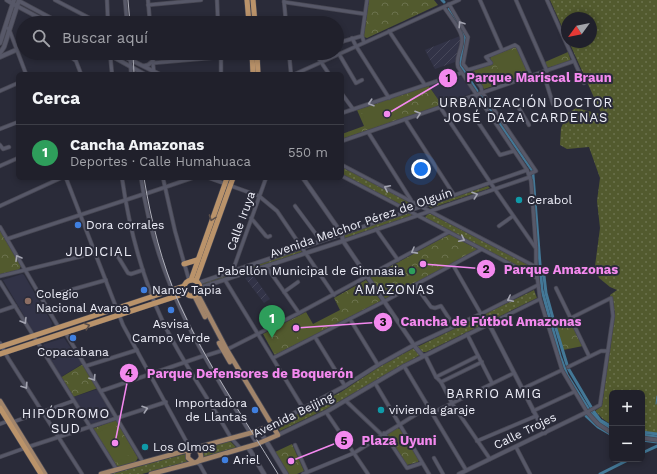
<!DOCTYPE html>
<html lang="es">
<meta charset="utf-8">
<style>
:root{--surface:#20202b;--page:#282833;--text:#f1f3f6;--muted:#a2a3a9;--line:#3d3e47;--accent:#ea580c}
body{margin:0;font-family:"Work Sans",sans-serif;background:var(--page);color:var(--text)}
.controls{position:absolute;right:12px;bottom:12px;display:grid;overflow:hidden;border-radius:6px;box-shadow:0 2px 6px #0003}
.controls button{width:36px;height:36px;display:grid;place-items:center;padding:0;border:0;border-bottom:1px solid var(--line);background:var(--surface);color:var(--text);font:20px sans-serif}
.compass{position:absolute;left:561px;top:12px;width:36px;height:36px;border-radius:50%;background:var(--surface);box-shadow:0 2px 6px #0003;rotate:237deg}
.you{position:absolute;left:421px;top:169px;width:14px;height:14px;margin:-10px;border:3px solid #fff;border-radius:50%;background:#1a73e8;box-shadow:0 0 0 6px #1a73e833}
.badge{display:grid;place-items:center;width:26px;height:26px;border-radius:50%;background:var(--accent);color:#fff;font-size:13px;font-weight:700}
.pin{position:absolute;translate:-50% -33px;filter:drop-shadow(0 1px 2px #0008)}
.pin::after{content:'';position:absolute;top:21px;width:14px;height:12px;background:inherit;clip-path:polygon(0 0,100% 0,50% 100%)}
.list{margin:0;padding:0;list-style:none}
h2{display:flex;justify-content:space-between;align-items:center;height:52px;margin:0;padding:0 16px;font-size:17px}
h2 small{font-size:13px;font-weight:400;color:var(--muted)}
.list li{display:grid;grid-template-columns:26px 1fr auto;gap:12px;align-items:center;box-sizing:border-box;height:56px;padding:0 16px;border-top:1px solid var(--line)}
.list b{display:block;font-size:15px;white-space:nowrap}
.list p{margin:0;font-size:13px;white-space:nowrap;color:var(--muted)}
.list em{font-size:13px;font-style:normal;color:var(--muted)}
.icon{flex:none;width:22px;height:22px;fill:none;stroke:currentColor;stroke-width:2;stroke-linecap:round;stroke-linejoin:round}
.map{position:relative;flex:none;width:657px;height:474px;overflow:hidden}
.search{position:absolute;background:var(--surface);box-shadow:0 2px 6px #0003;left:16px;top:16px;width:328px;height:44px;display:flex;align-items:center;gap:10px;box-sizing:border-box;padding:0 14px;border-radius:22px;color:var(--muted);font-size:15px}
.panel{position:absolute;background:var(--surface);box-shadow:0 2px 6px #0003;left:16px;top:72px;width:328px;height:108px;border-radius:6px}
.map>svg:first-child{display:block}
</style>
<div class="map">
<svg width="657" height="474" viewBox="0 0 657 474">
<defs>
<pattern id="industrial-furrows" width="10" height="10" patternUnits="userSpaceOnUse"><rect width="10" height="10" fill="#323347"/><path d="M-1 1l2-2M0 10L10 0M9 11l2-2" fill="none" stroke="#464759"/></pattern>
<pattern id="grass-dots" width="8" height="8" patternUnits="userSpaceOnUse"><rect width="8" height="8" fill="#525a2e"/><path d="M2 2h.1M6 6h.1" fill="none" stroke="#6b724d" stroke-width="1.8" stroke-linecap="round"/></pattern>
<pattern id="park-crowns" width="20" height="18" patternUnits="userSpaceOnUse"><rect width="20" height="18" fill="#525a2e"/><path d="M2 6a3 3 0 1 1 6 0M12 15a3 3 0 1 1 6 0" fill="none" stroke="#6b724d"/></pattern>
</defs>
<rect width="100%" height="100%" fill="#2a2b39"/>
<!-- built -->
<g fill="#323347">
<polygon points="459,76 462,77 471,90 470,94 441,104 429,86"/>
<polygon points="22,274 24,275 52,323 51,327 37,332 33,331 3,280"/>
<polygon points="64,338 82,364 61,377 42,348 44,344"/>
<polygon points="98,389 114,416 91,425 73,397"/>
</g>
<!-- industrial -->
<g fill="url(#industrial-furrows)">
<polygon points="460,36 460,44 455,62 435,69 425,50"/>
<polygon points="253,275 270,299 264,303 245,278"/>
</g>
<!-- grass -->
<g fill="url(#grass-dots)">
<polygon points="550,0 657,0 657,433 642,431 642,393 612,393 612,425 603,419 595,411 602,406 615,313 610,295 617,290 610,287 599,278 595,266 600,228 597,201 600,178 589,147 567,149 560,145 561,128 568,113 576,108 600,114 601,113 569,42 591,42 591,18 567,18 567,38"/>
<polygon points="342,166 410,202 410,205 405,207 342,175"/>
<polygon points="488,186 490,188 431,208 428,206"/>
<polygon points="409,213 412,214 411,216 345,238 344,235"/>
<polygon points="428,214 431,214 527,264 528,268 524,270 425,219 425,217"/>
<polygon points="300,250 302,252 202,286 202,282"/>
<polygon points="534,290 537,298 426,352 422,352 417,347"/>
<polygon points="414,348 420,355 326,409 280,431 276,425 341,392 379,367"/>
<polygon points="230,441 237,448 204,458 203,453 201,449"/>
<polygon points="185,454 187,462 142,474 110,474"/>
</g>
<!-- park -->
<g fill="url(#park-crowns)">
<polygon points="369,0 434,0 438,5 367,38 364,37 364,34"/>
<polygon points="515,46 516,47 529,73 528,74 484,89 472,71 491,64 492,63 490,58 492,56"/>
<polygon points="568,52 571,61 547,68 545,62"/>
<polygon points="428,85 442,105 342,139 342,134 364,126 357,110"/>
<polygon points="0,230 21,266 19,270 0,275"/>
<polygon points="448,235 451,235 477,249 476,251 385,299 371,279 371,277"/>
<polygon points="366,280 381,301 275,355 274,354 263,334 306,312 313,324 340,310 334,298"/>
<polygon points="571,320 583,346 563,350 557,326"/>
<polygon points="83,364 98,388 73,397 60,378"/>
<polygon points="116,420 138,458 135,463 118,467 116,467 92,429"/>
<polygon points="397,428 400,429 419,460 418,462 407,465 387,435 388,433"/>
<polygon points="292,444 304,471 297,474 289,474 275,452"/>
</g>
<!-- pitch -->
<g fill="#525a2e">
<polygon points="515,49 523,67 501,76 493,58"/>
<polygon points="396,97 403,116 368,129 361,110"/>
<polygon points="305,313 313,329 287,342 279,327"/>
<polygon points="114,423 132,453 116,463 97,433"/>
</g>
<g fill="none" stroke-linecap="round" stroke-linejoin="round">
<!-- stream -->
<polyline stroke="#437897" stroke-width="1" points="656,404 657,396"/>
<!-- canal -->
<g stroke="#437897" stroke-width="3">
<polyline points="442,0 444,2"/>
<polyline points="449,9 465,36 465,44 461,56 460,65 477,91"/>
<polyline points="481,96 532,170 533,175 542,290 560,356 567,375 591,413 602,424 612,430"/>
<polyline points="541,274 544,276 546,293 554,322 568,368 594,412 600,420 612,427"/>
<polyline points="586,416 598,427 612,435"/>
<polyline points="642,432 657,434"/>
<polyline points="642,435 657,437"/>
<polyline points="642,440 657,442"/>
<polyline points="642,453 657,446"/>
<polyline points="600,474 630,459"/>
</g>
<defs>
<g id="minor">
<polyline points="55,0 99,23"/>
<polyline points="107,0 108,23"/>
<polyline points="125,0 127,23"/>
<polyline points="148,0 150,23"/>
<polyline points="217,0 218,23"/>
<polyline points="480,0 502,50"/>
<polyline points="516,0 547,71"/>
<polyline points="547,0 584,83"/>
<polyline points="284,1 286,23"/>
<polyline points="284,2 365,14"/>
<polyline points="449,4 468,37 463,64 481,87 482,92 536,171 529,174"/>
<polyline points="148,5 201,0"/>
<path d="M 444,7 C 448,14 463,31 462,40 C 462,50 455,58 458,67 L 527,170 L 531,181 L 536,248 L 536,267 L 540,299 L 562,370 L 587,412 L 600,405 L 613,316 L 611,298 L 571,318"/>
<polyline points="5,27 9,29 26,74"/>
<polyline points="389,31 425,85"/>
<polyline points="352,38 356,46 389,98"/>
<polyline points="364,42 362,36 367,0"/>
<polyline points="337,43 362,36"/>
<polyline points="66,53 76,61 81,74"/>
<polyline points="110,53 112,74"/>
<polyline points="130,53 131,73"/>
<polyline points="152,53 154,74"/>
<polyline points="221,53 221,74"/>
<polyline points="289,53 291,74"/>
<polyline points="318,53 319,59 329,74"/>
<polyline points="339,54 356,83 362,80"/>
<polyline points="153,63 267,53"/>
<polyline points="468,70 491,63 486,57 515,45 518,47 531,76"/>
<polyline points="543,72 553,104"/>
<polyline points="295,74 459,0"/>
<polyline points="0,91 18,83"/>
<polyline points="342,94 353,109"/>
<polyline points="517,105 529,125"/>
<polyline points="440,107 494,188 535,247"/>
<polyline points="342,113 461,73"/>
<polyline points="405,119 454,195"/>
<polyline points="476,119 500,155 514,151"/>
<polyline points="0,129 18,122"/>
<polyline points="368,132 411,200"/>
<polyline points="342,141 574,61"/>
<polyline points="0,145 3,149 9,147"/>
<polyline points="342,165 536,267"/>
<polyline points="0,166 18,158"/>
<polyline points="342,176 537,278"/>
<polyline points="66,178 123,325 191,450"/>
<path d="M 122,178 C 129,227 142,277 163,322 C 182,362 209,399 231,438 L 241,449"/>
<path d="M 141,178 C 156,282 203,357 257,444"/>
<polyline points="163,178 175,231 189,280"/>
<polyline points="209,178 259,196 277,211 334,295"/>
<polyline points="148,193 192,178"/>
<polyline points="0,206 61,178"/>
<polyline points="295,206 321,241"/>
<polyline points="251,218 266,236 268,237 270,236"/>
<polyline points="499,226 513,216"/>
<polyline points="0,227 59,328"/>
<polyline points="376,229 398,260"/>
<polyline points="342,234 527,170"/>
<polyline points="7,239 144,194"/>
<polyline points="343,241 530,177"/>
<polyline points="117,255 128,273 131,274 143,270"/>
<polyline points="453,265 481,314 538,285"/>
<polyline points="266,266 299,313"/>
<polyline points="233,270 266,178"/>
<polyline points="0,276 95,253"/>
<polyline points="225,280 303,408"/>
<polyline points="0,282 117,470"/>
<polyline points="415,285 431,307 435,308 441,306 454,326"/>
<polyline points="556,288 589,356"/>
<polyline points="284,292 298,282"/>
<polyline points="42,298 106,280"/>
<polyline points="0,311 15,306"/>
<polyline points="350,319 378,365"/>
<polyline points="489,324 540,299"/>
<polyline points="65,332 143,462"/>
<polyline points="467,334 492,383"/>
<polyline points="315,337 345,386"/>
<polyline points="0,343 8,358 82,474"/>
<polyline points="208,355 230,348 299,313 449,232"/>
<polyline points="425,355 436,377 441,382 453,405 490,459"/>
<polyline points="273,358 385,301 482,249"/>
<polyline points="86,366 137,350"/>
<polyline points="404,366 466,470"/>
<polyline points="568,367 601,351 608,351"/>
<polyline points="436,377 478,356"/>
<polyline points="441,382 482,362"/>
<polyline points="375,383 429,474"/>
<polyline points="522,389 562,370"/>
<polyline points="101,391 203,356"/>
<polyline points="346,401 382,435"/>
<polyline points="533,411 574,392"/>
<polyline points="326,412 368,474"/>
<polyline points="432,413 514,373"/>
<polyline points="13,422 73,401"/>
<polyline points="0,424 8,421"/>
<polyline points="384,433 407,468 422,463"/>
<polyline points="477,441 536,416"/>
<polyline points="295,445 307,472"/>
<polyline points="28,447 166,402"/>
<polyline points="516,447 530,474"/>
<polyline points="0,457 25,448"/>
<polyline points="434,458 443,474"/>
<polyline points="197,462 200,465 205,474"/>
<polyline points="303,474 354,453 428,407"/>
</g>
<g id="tertiary">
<polyline points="19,1 60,23"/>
<polyline points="17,6 49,23"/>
<polyline points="106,53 144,74"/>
<polyline points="117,53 159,74"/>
<polyline points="144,66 148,65 153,61"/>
<polyline points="303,178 342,234 343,241 416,348 423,356"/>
<polyline points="198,283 342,234"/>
<polyline points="199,288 343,241"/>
<polyline points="272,425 345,386 378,365 414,345 481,314 489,324 545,433"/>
<polyline points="278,435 326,412 404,366 489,324"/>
<polyline points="642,438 657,440"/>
<polyline points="459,474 587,412 598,424 612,433"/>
</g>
<g id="secondary">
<polyline points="7,0 15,5"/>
<polyline points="0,43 14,0"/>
<polyline points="0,53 4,47 19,0"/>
<polyline points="0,57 16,50"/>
<polyline points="260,431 286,474"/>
<polyline points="248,447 264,474"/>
</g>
<g id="primary">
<polyline points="197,293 227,350 278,435 257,444 199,461"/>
<polyline points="194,295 205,317"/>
<polyline points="219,343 230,362"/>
<polyline points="0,401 45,474"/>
<polyline points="191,450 188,453 188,458 193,462"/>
<polyline points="101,474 254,432 272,425"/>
<path d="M 151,474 L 197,462 C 202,459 202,455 199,451 L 194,449"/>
</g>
<g id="trunk">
<polyline points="247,0 249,23"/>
<polyline points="253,0 255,23"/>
<polyline points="252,53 253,74"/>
<polyline points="257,53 258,74"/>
<polyline points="184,264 197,260"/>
<polyline points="191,280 227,178"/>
<circle cx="192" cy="288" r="8"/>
<polyline points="196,281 233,178"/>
<polyline points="0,347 184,286"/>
<polyline points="0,354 186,293"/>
<polyline points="0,408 41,474"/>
</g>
</defs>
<!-- minor casing -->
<use href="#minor" stroke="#484854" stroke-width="4.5"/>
<!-- tertiary casing -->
<use href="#tertiary" stroke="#484854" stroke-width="5"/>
<!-- secondary casing -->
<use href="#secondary" stroke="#484854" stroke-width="5.5"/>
<!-- primary casing -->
<use href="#primary" stroke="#484854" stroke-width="6"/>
<!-- trunk casing -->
<use href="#trunk" stroke="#484854" stroke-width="6"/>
<!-- minor -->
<use href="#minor" stroke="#575868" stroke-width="3"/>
<!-- tertiary -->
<use href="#tertiary" stroke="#575868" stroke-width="3.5"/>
<!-- secondary -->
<use href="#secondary" stroke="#575868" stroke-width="4"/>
<!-- primary -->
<use href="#primary" stroke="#a1846a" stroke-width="4.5"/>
<!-- trunk -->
<use href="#trunk" stroke="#ba936a" stroke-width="5"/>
<!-- tram -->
<g stroke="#afb0bb" stroke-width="1">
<polyline points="128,0 130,23"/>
<polyline points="133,53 134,74"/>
<path d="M 144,178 C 151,221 162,264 179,303 C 206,363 244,418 278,474"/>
</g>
</g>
<!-- one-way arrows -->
<defs><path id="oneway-chevron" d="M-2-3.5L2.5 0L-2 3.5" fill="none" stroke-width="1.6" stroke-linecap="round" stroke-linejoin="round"/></defs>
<g stroke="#a3a4b1">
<use href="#oneway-chevron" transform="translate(461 24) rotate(-123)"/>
<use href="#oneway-chevron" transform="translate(371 103) rotate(162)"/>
<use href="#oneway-chevron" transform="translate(418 114) rotate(-19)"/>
<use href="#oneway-chevron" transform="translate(387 188) rotate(-153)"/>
<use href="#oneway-chevron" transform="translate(475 195) rotate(-19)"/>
<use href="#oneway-chevron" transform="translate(462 239) rotate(27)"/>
<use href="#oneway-chevron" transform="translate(414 251) rotate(151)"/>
<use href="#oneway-chevron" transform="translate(18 258) rotate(-120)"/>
<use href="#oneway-chevron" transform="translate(510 299) rotate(153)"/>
<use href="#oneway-chevron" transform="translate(24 321) rotate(59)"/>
<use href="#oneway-chevron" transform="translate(93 378) rotate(58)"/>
<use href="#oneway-chevron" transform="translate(25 386) rotate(57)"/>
<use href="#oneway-chevron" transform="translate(145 409) rotate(-18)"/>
</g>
<g stroke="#5c4f4a">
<use href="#oneway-chevron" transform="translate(212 218) rotate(110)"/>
<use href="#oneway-chevron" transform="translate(87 326) rotate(-18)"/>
</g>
<!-- markers -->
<g fill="#0f9aa8" stroke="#2a2b39" stroke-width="1.5">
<circle cx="519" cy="200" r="4"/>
<circle cx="381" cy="410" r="4"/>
<circle cx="145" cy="447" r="4"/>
</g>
<g fill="#3f7fe0" stroke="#2a2b39" stroke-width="1.5">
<circle cx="78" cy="225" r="4"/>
<circle cx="144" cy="290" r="4"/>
<circle cx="171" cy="310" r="4"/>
<circle cx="73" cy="338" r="4"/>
<circle cx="255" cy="410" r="4"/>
<circle cx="225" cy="460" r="4"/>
</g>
<circle fill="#2e9e5b" stroke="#2a2b39" stroke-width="1.5" cx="412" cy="271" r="4"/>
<circle fill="#8d6e63" stroke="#2a2b39" stroke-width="1.5" cx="28" cy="301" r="4"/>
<g text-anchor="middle" stroke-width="4" stroke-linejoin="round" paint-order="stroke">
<!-- poi labels -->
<g font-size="12" fill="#eff0fa" stroke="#2a2b39" text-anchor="start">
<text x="527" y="204">Cerabol</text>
<text x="86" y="229">Dora corrales</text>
<text x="404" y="275" text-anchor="end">Pabellón Municipal de Gimnasia</text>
<text x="152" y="294">Nancy Tapia</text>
<text x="36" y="298">Colegio<tspan x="36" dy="14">Nacional Avaroa</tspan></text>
<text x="171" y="328" text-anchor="middle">Asvisa<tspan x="171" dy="14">Campo Verde</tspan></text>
<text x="73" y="356" text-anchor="middle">Copacabana</text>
<text x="247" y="407" text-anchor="end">Importadora<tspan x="247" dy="14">de Llantas</tspan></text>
<text x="389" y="414">vivienda garaje</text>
<text x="153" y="451">Los Olmos</text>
<text x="233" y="464">Ariel</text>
</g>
<!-- street labels -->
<g font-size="12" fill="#eff0fa" stroke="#2a2b39">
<text transform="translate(241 221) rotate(-70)" y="4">Calle Iruya</text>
<text transform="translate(361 223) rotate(-19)" y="4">Avenida Melchor Pérez de Olguín</text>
<text transform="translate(293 415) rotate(-26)" y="4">Avenida Beijing</text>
<text transform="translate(525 431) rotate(-26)" y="4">Calle Trojes</text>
</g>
<!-- neighbourhood labels -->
<g font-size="13" letter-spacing="1" fill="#eff0fa" stroke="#2a2b39">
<text x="526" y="107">URBANIZACIÓN DOCTOR<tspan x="526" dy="15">JOSÉ DAZA CARDENAS</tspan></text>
<text x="99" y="256">JUDICIAL</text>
<text x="395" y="294">AMAZONAS</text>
<text x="494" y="398">BARRIO AMIG</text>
<text x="66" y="418">HIPÓDROMO<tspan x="66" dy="15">SUD</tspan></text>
</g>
</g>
<!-- callouts -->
<path fill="none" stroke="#f489ef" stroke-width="1.5" d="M387 114L448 78M423 264L486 269M296 328L383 322M115 443L129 373M291 461L344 440"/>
<g fill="#f489ef" stroke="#2a2b39" stroke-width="1.5">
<circle cx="387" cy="114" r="4"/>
<circle cx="423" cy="264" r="4"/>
<circle cx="296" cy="328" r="4"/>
<circle cx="115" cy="443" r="4"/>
<circle cx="291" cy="461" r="4"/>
<circle cx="448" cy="78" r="10"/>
<circle cx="486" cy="269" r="10"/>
<circle cx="383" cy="322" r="10"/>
<circle cx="129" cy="373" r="10"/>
<circle cx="344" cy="440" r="10"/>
</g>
<g font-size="12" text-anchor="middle" font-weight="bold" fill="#111">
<text x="448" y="82">1</text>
<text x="486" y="273">2</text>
<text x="383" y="326">3</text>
<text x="129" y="377">4</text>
<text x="344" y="445">5</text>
</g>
<g font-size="13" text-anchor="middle" font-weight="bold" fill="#f489ef" stroke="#2a2b39" stroke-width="4" stroke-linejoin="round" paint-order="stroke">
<text x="539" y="82">Parque Mariscal Braun</text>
<text x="561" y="274">Parque Amazonas</text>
<text x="491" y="326">Cancha de Fútbol Amazonas</text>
<text x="250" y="378">Parque Defensores de Boquerón</text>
<text x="399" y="445">Plaza Uyuni</text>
</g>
</svg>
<div class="controls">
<button>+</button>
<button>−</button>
</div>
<svg class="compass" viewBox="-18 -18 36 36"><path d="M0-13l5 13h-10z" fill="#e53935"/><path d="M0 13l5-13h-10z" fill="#a2a3a9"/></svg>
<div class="you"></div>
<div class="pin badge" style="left:272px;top:338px;background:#2e9e5b">1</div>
<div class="search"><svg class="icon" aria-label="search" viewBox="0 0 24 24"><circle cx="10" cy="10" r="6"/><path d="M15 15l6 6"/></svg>Buscar aquí</div>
<section class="panel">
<h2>Cerca<small></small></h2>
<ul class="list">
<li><span class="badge" style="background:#2e9e5b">1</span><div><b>Cancha Amazonas</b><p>Deportes · Calle Humahuaca</p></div><em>550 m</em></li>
</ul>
</section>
</div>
